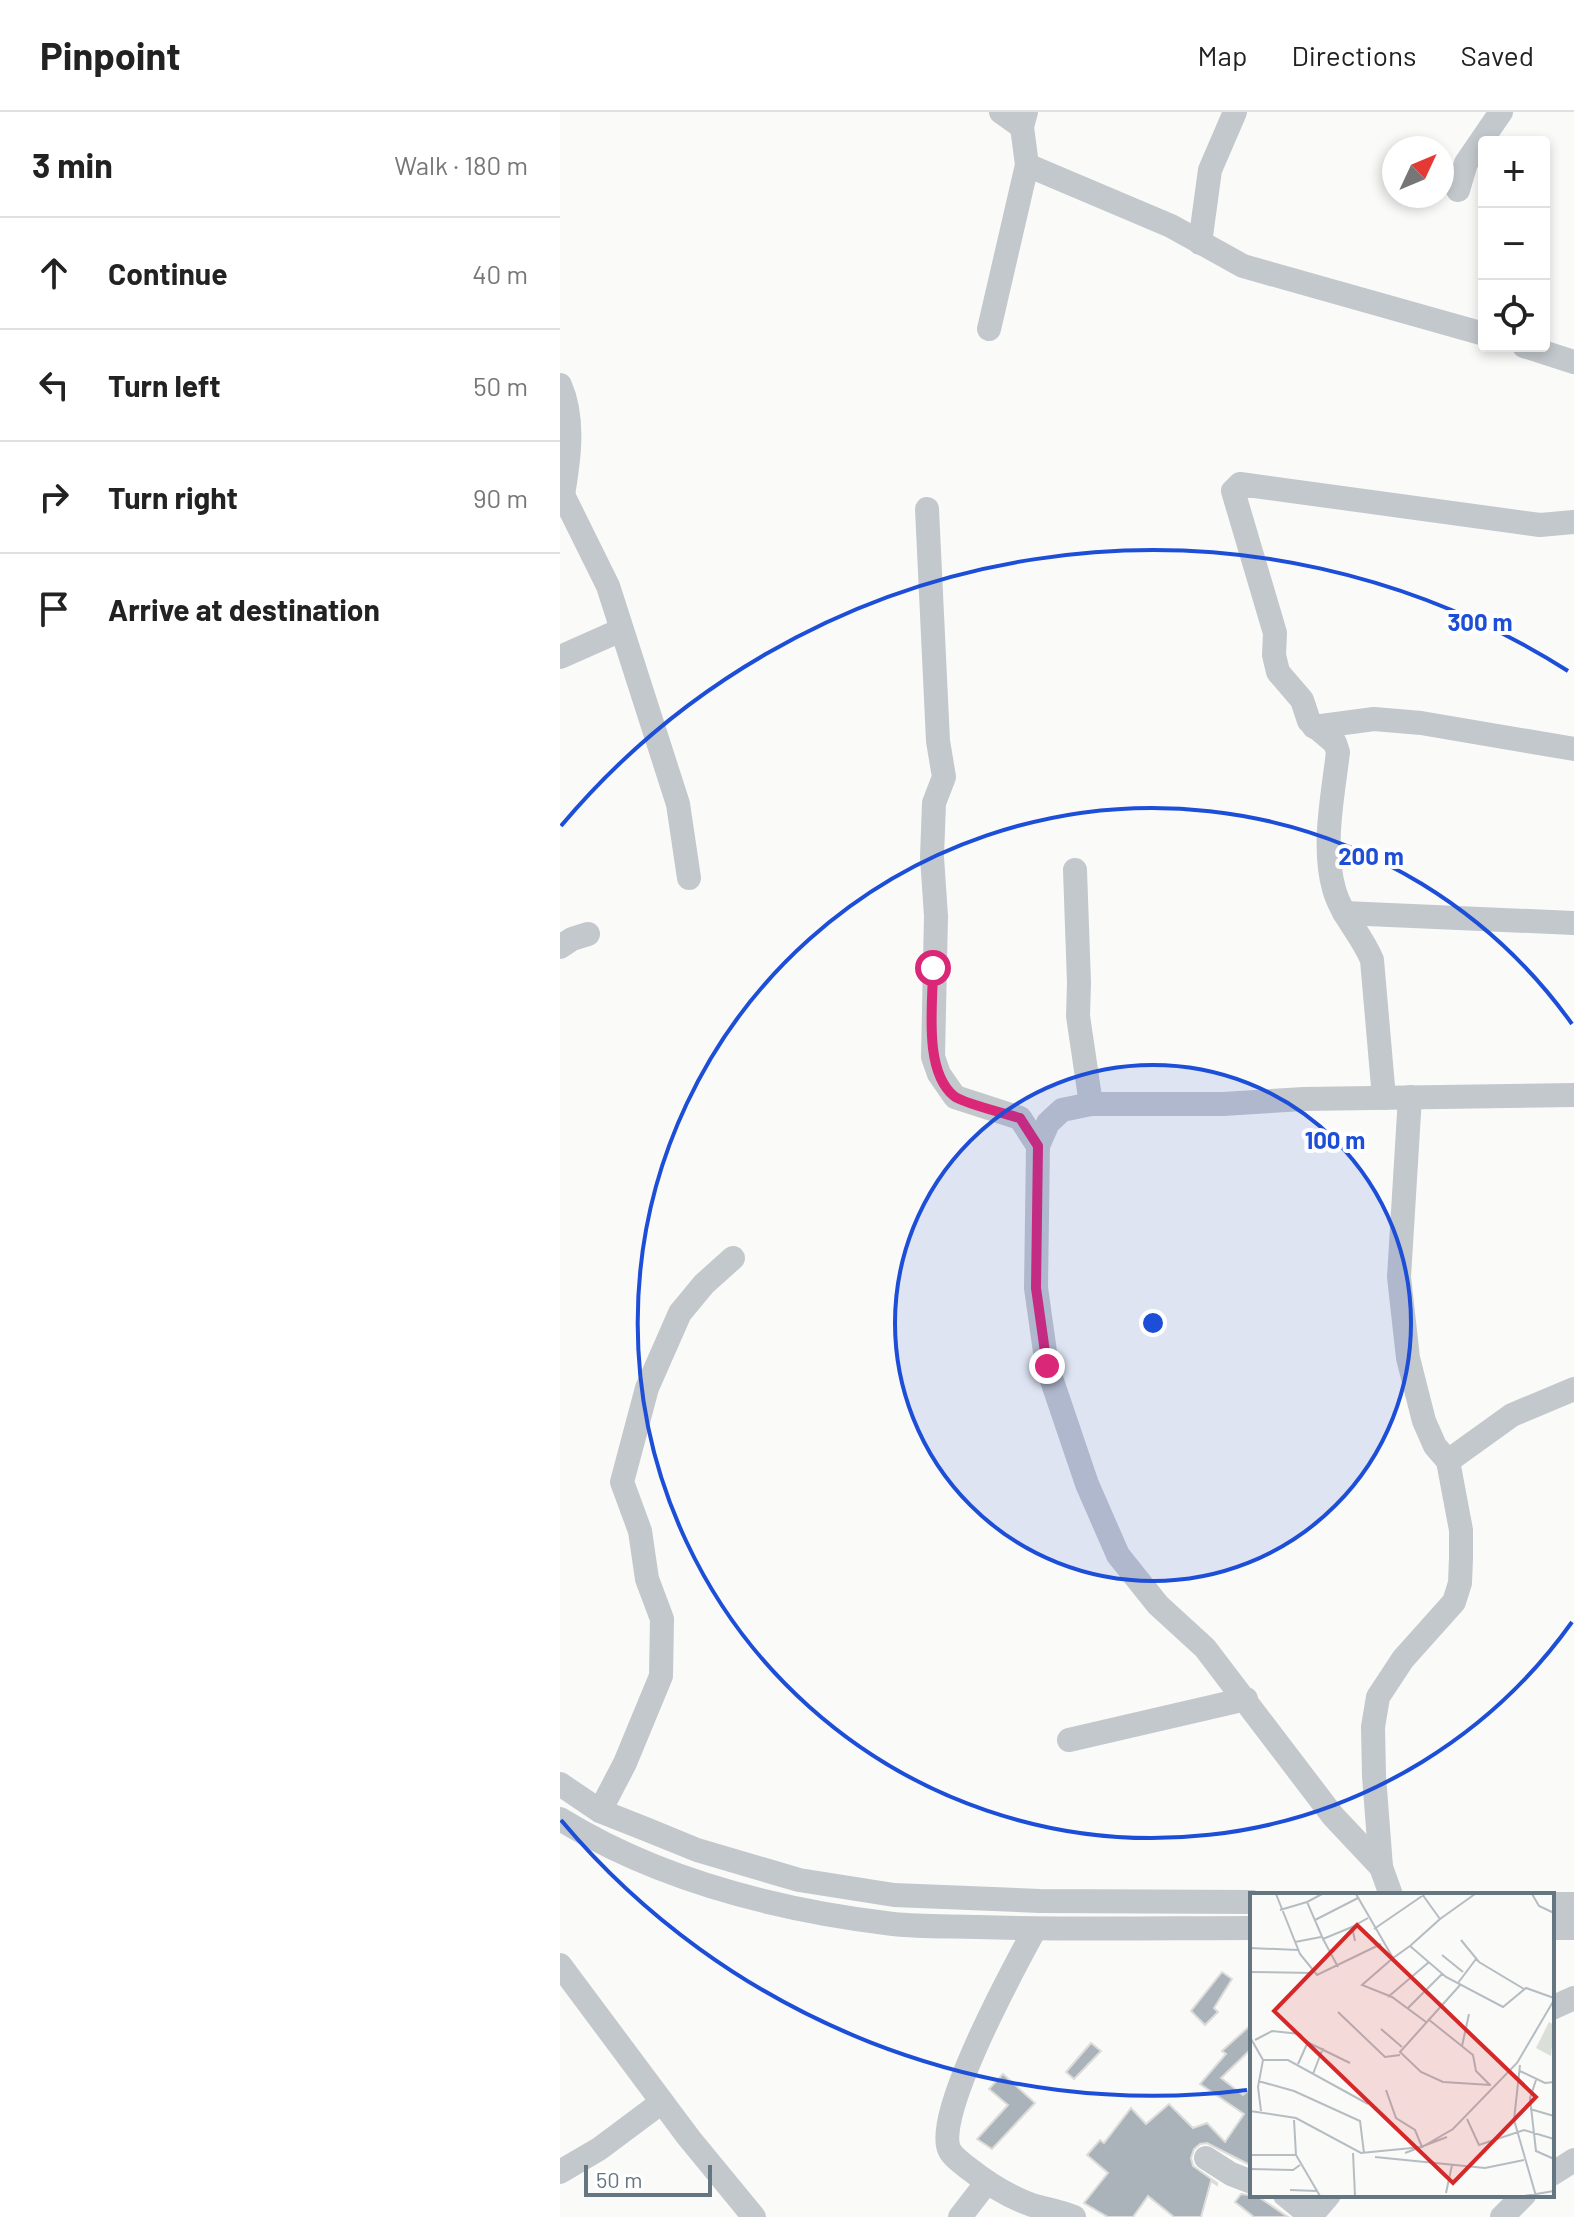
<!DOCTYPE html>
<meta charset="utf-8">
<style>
:root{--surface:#fff;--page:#f6f6f6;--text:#222;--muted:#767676;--line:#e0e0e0}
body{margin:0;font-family:Barlow,sans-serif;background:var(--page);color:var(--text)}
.controls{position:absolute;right:24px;top:24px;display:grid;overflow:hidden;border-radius:8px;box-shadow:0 4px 12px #0003}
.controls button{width:72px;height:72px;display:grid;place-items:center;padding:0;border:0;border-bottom:2px solid var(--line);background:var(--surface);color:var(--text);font:40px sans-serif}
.compass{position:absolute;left:822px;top:24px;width:72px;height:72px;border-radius:50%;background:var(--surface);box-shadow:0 4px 12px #0003;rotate:46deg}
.scale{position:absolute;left:24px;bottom:20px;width:128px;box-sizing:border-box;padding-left:8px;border:4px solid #657683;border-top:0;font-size:22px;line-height:28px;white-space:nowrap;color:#657683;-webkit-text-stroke:6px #fff;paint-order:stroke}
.stop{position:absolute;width:24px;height:24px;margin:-18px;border:6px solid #db2777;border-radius:50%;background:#fff}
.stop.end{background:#db2777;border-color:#fff;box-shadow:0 2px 8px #0008}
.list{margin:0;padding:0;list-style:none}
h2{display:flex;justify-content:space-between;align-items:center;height:104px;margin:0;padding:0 32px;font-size:34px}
h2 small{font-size:26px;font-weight:400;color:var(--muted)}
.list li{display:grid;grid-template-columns:52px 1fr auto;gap:24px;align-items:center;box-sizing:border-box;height:112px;padding:0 32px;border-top:2px solid var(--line)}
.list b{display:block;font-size:30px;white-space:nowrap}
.list em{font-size:26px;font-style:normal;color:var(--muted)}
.icon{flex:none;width:44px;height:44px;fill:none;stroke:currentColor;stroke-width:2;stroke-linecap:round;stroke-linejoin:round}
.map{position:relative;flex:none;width:1014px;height:2105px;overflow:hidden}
header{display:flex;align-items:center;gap:48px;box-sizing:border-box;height:112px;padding:0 40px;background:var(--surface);border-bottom:2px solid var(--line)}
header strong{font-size:38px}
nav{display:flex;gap:44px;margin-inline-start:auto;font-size:28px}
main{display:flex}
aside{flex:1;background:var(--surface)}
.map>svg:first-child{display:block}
</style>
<header>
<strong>Pinpoint</strong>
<nav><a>Map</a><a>Directions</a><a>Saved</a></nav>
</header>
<main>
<aside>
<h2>3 min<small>Walk · 180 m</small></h2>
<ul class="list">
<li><svg class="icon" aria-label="ahead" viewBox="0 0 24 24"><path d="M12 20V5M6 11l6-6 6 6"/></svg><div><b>Continue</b></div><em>40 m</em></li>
<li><svg class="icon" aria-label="left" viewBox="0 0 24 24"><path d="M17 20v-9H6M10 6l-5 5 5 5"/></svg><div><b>Turn left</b></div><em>50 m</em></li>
<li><svg class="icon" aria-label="right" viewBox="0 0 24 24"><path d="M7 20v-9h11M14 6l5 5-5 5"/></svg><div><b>Turn right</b></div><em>90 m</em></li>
<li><svg class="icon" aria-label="arrive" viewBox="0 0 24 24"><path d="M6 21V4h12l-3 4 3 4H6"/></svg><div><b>Arrive at destination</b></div></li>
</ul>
</aside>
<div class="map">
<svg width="1014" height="2105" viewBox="0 0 1014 2105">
<rect width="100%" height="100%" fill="#fafaf8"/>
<!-- building -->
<g fill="#aab3b9" stroke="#dcdcda" stroke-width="2">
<polygon points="662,1860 672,1867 654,1896 658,1900 645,1913 631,1899"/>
<polygon points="692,1912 692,1936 661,1966 683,1983 692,1975 692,2054 647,2031 640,2032 634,2037 631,2046 633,2054 657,2071 657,2073 651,2069 641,2105 614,2105 588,2084 573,2105 548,2105 524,2091 548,2061 527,2043 540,2028 544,2031 571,1996 586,2012 609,1992 633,2016 647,2011 665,2030 684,2002 640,1972 666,1942 662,1939"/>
<polygon points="531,1931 541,1939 514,1967 506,1960"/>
<polygon points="443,1962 475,1991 432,2037 417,2027 448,1993 429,1977"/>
<polygon points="681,2082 697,2084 728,2105 694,2105 675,2090"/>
</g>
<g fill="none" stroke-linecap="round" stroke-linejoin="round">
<!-- minor -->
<g stroke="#c3c8cc" stroke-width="24">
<polyline points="441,0 462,15"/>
<polyline points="466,0 462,15 467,53 611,114 683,154 924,222"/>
<polyline points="898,78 906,51 941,0"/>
<polyline points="640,131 650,58 675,0"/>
<polyline points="429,217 467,53"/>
<polyline points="964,234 1014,250"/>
<path d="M 0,273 C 15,307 9,347 3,383 L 0,386"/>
<polyline points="3,383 48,474 118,692 129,766"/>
<polyline points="367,397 378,629 384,665 374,691 372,745 376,804 373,945 379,962 395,985 460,1006 478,1034"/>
<polyline points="0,545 61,518"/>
<polyline points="754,615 814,607 861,611 1014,637"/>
<polyline points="515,758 519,871 518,904 531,992"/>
<polyline points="784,801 1014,811"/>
<polyline points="0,835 12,827 28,822"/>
<path d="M 824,986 L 812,848 C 802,823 781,803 774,777 C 762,734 773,683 778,640 L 775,631 L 749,609 L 742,588 L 718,560 L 714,543 L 715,521 L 673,379 L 680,372 L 980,413 L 1014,410"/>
<polyline points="888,1349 952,1303 1014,1277"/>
<polyline points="509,1628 686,1587"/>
<polyline points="0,1672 40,1699 88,1718 137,1738 239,1768 334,1783 480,1789 692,1790"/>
<polyline points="40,1699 65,1651 101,1564 102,1507 87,1467 80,1419 62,1370 87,1276 120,1201 144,1172 173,1146"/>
<path d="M 0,1707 C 100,1769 217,1798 333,1812 C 361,1815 390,1814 418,1815 C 510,1818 601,1816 692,1816"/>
<polyline points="821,1755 773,1704 645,1536 598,1493 558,1443 527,1372 487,1254 476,1176 478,1034 488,1011 502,998 531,992 663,992 744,987 1014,983"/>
<polyline points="831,1783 821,1755 814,1664 813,1615 818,1585 843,1547 894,1490 900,1471 901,1446 901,1418 888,1349 875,1334 864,1309 848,1246 839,1165 850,985"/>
<polyline points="992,1792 1014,1792"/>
<polyline points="992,1816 1014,1816"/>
<path d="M 475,1817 C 456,1852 371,2007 390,2039 C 394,2046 402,2051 408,2056 C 427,2071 449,2085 472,2093 C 486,2097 500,2099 514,2105"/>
<polyline points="0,1853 129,2026 194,2105"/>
<polyline points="992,1896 1014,1886"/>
<polyline points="646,2046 671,2062 692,2070"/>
<polyline points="0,2060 39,2037 102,1990"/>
<polyline points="992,2062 1014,2048"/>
<polyline points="725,2083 751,2104"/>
<polyline points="400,2105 427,2070"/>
<polyline points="750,2105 769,2083"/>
<polyline points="942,2105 964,2083"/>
</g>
</g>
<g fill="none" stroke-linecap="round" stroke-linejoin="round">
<!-- route -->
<path stroke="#db2777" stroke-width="10" d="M 373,856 C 373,892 363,958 394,984 C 402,991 447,1002 460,1006 L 478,1034 L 476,1176 L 487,1254"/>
</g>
<!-- distance rings -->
<circle cx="593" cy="1211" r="258" fill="#1d4ed8" fill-opacity=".12"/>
<g fill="none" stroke="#1d4ed8" stroke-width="4">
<circle cx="593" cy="1211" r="258"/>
<path d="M1012 1510A515 515 0 1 1 1012 912"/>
<path d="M687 1978A773 773 0 0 1 1 1708M1 714A773 773 0 0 1 1008 559"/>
</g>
<!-- overview -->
<g transform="translate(690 1781)">
<rect width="304" height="304" fill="#fafaf8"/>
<path d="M 299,129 L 304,132 L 301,163 L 286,155 Z" fill="#dadfd7"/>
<path fill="none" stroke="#b5bdc2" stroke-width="2" d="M 26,1 L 50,61 L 67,82 L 131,51M 72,1 L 57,9 L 73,46 L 102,34M 106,1 L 143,65 L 160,53 L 196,84 L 253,114 L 276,95 L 304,105M 282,1 L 289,13 L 304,20M 30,17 L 57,9M 190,26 L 225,1M 65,27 L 108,5M 124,36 L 175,1M 73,46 L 88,74M 211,47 L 229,69 L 274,96M 105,48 L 102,34 L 118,25M 45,49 L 71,44M 160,53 L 190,26 L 172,1M 0,55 L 48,57M 192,62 L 213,79M 143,65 L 112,92 L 142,104 L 176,129M 0,79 L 63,80M 208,90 L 226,66M 211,91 L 150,159 L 171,179 L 193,189 L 241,192M 138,104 L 179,69M 157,116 L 192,81M 88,119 L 135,164 L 150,162M 178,126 L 223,162 L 226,178 L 240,192M 131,136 L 152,154M 0,144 L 13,167 L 8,194 L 11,218M 5,147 L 22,138 L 50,141 L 57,151 L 48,171M 57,149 L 100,170M 212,153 L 219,121M 13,167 L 38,167 L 118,211M 270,172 L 264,227 L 286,303M 270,178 L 295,190 L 304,189M 63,181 L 73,155M 286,187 L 280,205 L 286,258 L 304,266M 8,188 L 44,198 L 110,228 L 114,260M 136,197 L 146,225 L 165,237 L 172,254M 280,216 L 304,223M 0,218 L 46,225 L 111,260 L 172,254 L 203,236 L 267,170 L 304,107M 217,226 L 229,252 L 274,237 L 304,246M 44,227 L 46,262 L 70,303M 103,260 L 105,303M 155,260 L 197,244M 0,262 L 46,262M 125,264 L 235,275 L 274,267M 0,276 L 43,277 L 50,272M 40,297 L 67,298M 196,300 L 202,272M 274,303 L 304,298"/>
<path fill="#d62828" fill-opacity="0.15" stroke="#d62828" stroke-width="4" d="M 107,32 L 286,204 L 203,290 L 24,118 Z"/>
<rect width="304" height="304" fill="none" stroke="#657683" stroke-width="4"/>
</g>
<circle cx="593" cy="1211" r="12" fill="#1d4ed8" stroke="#fff" stroke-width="4"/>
<g font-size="24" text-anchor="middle" font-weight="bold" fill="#1d4ed8" stroke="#fff" stroke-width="8" stroke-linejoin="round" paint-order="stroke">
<text x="920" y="519">300 m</text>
<text x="811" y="753">200 m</text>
<text x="775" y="1037">100 m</text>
</g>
</svg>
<div class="controls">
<button>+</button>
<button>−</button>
<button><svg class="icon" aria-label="locate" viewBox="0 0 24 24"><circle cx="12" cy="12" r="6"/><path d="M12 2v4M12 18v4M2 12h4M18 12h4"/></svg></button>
</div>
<svg class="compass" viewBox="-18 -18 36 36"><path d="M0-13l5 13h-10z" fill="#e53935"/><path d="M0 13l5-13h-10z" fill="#767676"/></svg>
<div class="scale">50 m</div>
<div class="stop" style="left:373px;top:856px"></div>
<div class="stop end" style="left:487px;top:1254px"></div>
</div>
</main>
